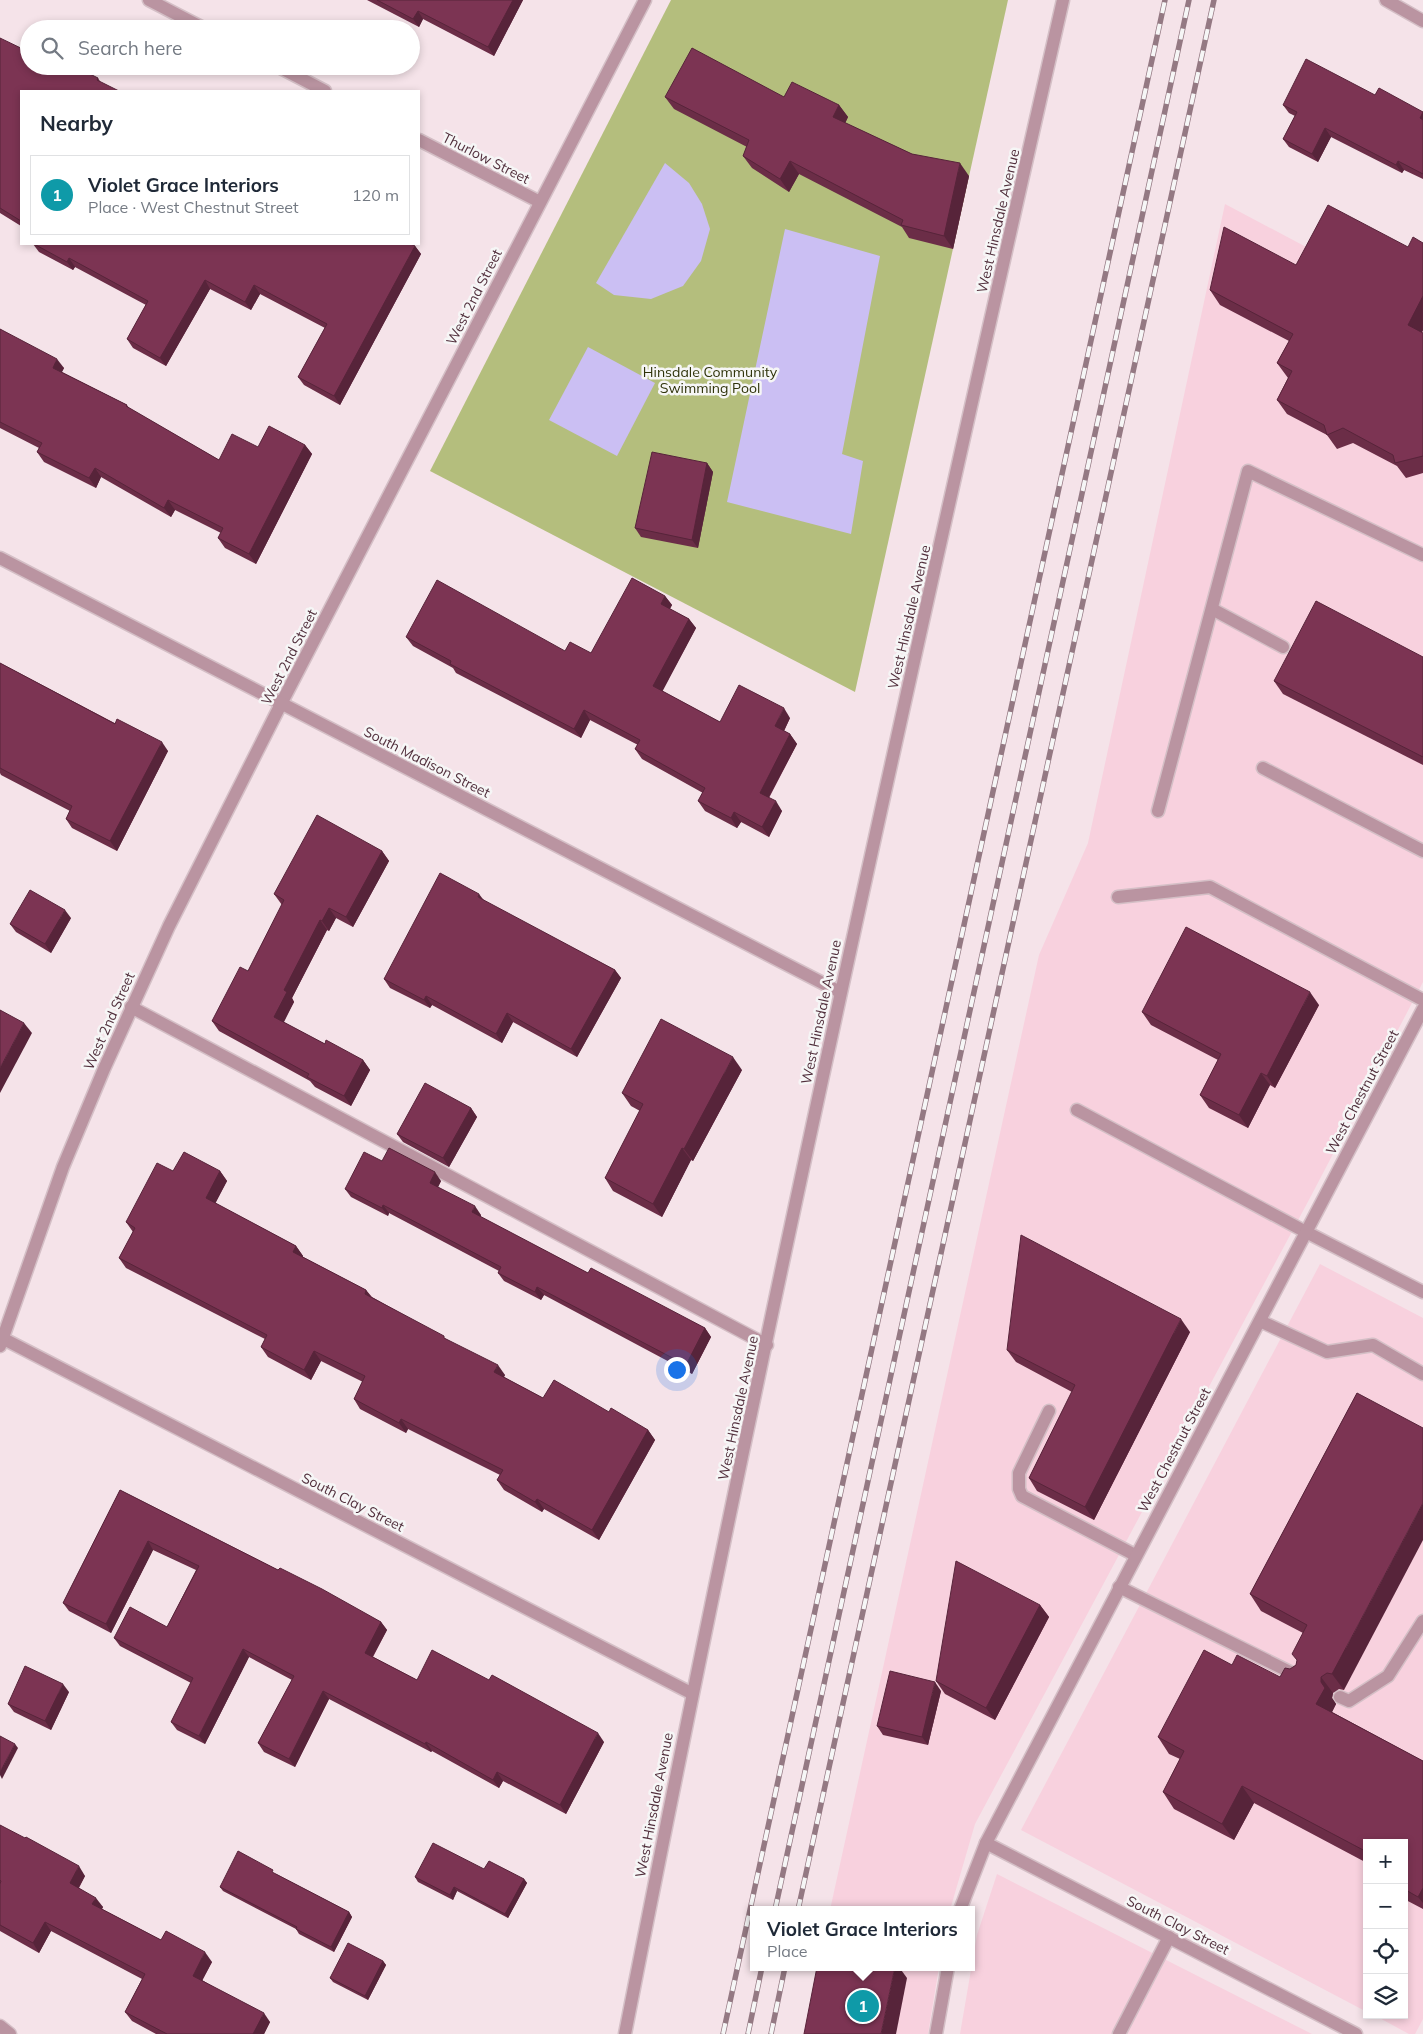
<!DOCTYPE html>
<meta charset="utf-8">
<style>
:root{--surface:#fff;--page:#f6f6f7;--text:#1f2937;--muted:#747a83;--line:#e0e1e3;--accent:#276a5b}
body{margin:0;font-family:Mulish,sans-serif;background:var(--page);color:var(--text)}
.controls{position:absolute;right:15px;bottom:15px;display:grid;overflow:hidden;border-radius:0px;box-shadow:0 2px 8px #0003}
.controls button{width:45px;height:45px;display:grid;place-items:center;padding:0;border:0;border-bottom:1px solid var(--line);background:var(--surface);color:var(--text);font:25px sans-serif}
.you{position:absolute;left:676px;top:1369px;width:18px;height:18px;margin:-12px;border:4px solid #fff;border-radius:50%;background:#1a73e8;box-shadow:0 0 0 8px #1a73e833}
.badge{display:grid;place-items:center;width:32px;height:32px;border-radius:50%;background:var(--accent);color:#fff;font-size:16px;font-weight:700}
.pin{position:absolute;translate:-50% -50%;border:2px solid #fff;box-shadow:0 1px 5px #0006}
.popup{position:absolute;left:750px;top:1906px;width:225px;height:65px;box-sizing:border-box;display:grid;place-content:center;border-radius:0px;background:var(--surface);filter:drop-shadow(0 1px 4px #0005);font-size:16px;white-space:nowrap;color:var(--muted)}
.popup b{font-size:19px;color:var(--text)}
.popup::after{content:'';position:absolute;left:50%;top:100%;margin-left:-10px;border:10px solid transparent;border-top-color:var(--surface)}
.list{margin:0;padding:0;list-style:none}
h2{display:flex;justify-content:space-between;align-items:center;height:65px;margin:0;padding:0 20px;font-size:21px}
h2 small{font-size:16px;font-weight:400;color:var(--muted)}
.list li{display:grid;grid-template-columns:32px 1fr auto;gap:15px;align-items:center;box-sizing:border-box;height:80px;margin:0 10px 10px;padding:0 10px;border:1px solid var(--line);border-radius:0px}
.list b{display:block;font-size:19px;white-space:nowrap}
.list p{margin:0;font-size:16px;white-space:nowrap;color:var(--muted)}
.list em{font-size:16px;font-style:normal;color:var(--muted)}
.icon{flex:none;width:28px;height:28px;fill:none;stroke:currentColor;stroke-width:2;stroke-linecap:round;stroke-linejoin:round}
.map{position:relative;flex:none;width:1423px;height:2034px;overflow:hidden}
.search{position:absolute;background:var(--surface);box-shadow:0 2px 8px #0003;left:20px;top:20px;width:400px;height:55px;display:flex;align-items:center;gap:12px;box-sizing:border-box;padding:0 18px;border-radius:28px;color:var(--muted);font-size:19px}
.panel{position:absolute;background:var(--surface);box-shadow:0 2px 8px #0003;left:20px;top:90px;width:400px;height:155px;border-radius:0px}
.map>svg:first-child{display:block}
</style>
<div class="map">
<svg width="1423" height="2034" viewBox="0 0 1423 2034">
<rect width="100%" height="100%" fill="#f5e3e9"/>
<!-- built -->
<g fill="#f8d1de">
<polygon points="1225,204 1423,309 1423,982 1311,1196 975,1824 950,1910 830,1910 1039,955 1088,843"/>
<polygon points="1320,1264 1423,1318 1423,2019 1415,2034 1409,2034 1374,2015 1404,2015 1404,1843 1367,1843 1367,2012 1021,1830"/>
<polygon points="997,1874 1312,2034 960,2034 977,1935"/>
<polygon points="818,1967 939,1967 928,2034 803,2034"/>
</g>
<!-- green -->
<polygon fill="#b4be7d" points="671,0 1008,0 855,692 430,471"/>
<!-- water -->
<g fill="#cbbff3">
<polygon points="665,163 689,183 702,204 710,229 701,261 683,286 651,299 614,295 596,283"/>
<polygon points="785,229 880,256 842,454 863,461 851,534 727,502"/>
<polygon points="588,347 655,383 617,456 549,420"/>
</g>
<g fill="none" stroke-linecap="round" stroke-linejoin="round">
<defs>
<g id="service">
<polyline points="1212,609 1283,647"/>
<polyline points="1263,768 1423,851"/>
<polyline points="1158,811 1248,471 1423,555"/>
<polyline points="1118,897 1210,887 1423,1000"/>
<polyline points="131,1007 767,1345"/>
<polyline points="1077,1110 1306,1232"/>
<polyline points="1260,1321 1327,1352 1373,1345 1423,1374"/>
<polyline points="1049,1411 1019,1473 1019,1489 1022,1496 1135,1555"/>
<polyline points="1119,1587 1298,1676"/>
<polyline points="1340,1697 1349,1701 1388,1676 1423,1621"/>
<polyline points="1119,2034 1169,1937"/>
</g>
<g id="minor">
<polyline points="149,0 205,29"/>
<polyline points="1386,0 1423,21"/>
<polyline points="277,66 325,91"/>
<polyline points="419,140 540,202"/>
<polyline points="1306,1232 1423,1292"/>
<polyline points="0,1337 691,1693"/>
<polyline points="0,1346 63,1167 104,1069 169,926 281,704 645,0"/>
<polyline points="986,1843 1356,2034"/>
<polyline points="960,1910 986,1843 1423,1009"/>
<polyline points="0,2026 10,2034"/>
<path d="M 625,2034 C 758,1353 909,676 1063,0"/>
<polyline points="936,2034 948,1967"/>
</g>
<polyline id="tertiary" points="0,558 840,992"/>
</defs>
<!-- service casing -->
<use href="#service" stroke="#d4bfc6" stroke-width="15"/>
<!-- minor casing -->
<use href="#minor" stroke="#d4bfc6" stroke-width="15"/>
<!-- tertiary casing -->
<use href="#tertiary" stroke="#d4bfc6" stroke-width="15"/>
<!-- service -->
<use href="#service" stroke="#ba94a1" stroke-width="12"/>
<!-- minor -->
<use href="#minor" stroke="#ba94a1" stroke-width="12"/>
<!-- tertiary -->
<use href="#tertiary" stroke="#ba94a1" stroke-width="12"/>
<defs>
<g id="rail">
<polyline points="775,1910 1189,0"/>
<polyline points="798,1910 1214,0"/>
<polyline points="723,2034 1165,0"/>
<polyline points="748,2034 762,1967"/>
<polyline points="771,2034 785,1967"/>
</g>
</defs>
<!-- rail casing -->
<use href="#rail" stroke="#947983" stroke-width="5.5"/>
<!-- rail -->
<use href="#rail" stroke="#f6f6f6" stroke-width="4" stroke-dasharray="11" stroke-linecap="butt"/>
</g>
<!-- wall -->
<g fill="#6b2d47">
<polygon points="367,0 523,0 494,56 423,19 419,27"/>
<polygon points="0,38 29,66 98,78 101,83 21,91 21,226 0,213"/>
<polygon points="1375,95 1423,112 1423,179 1404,170 1402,173 1331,137 1318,162 1289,147 1283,139 1295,116 1289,113 1283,105"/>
<polygon points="665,97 784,97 839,105 848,117 845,123 912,154 969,176 953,249 909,238 902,227 799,174 789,192 752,168 743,156 747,147 674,109"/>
<polygon points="1423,243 1423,330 1422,333 1423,333 1423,473 1406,478 1397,466 1353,443 1337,449 1327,435 1287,414 1277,400 1288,378 1277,363 1289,341 1220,305 1210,290 1296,265 1408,247"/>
<polygon points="33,244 415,246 421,254 340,405 304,385 298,377 325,328 260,294 251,310 210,289 166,366 133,348 127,339 146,305 75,267 73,270 39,252"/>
<polygon points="0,329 64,368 62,372 127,405 129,408 219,460 258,447 305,445 312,454 256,564 225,548 218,538 221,533 175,510 171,517 101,477 96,488 44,462 37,452 39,448 0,428"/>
<polygon points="707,463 713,472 698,548 641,537 635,528"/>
<polygon points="665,596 672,605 670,609 689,619 696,628 662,691 720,722 790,718 784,731 790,734 797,744 769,798 782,811 769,837 741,822 737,828 705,811 698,801 703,793 642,759 635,749 638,745 590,720 581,738 456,673 453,668 413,646 406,637 565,651 591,653"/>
<polygon points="1423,657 1423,765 1283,694 1274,681"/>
<polygon points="0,663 168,751 117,851 72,828 66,819 70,811 1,775 0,773"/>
<polygon points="382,851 389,861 353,927 336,918 329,931 327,930 292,998 294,1002 283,1022 325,1044 363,1060 370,1070 351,1106 315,1087 310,1081 219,1031 212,1021 248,971 282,905 274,894"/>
<polygon points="484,901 615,970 621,978 577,1057 513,1022 502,1043 432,1005 430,1008 390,988 384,979"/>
<polygon points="71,918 51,953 16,932 10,924"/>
<polygon points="1319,1005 1275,1088 1270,1085 1248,1128 1209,1108 1200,1095 1218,1060 1151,1025 1142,1012"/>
<polygon points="742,1070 693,1161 691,1160 662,1217 613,1191 605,1178 640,1111 631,1106 622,1093"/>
<polygon points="471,1108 477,1117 449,1167 403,1142 397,1134"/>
<polygon points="382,1161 441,1181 438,1187 481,1215 481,1217 588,1273 705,1328 711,1337 692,1374 544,1295 541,1300 504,1281 498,1273 499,1271 389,1213 388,1216 351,1197 345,1189"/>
<polygon points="173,1171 220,1171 227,1181 215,1203 296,1246 303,1256 303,1257 366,1290 372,1297 446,1339 505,1375 504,1377 543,1398 609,1412 648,1430 655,1440 599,1540 544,1509 542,1512 504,1490 497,1480 500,1475 408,1429 406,1433 360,1409 354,1399 363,1382 321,1361 311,1380 268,1357 261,1347 265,1339 126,1268 119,1258 133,1232 126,1222"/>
<polygon points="1190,1332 1094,1520 1037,1491 1029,1478 1072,1392 1016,1362 1007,1350"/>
<polygon points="1357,1393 1344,1690 1339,1689 1333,1693 1332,1698 1336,1704 1332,1712 1423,1761 1423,1909 1404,1899 1404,1843 1367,1843 1367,1863 1254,1803 1234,1840 1174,1809 1163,1792 1180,1759 1169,1754 1158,1737 1232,1665 1280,1677 1296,1665 1303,1633 1261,1611 1250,1594"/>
<polygon points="120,1490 381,1622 387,1630 373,1657 417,1680 604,1742 566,1814 503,1781 499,1788 432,1751 431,1752 329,1699 295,1767 264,1752 258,1743 292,1680 249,1657 205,1744 177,1730 171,1722 191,1683 120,1646 114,1638 167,1627 196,1570 153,1550 111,1633 69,1611 63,1603"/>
<polygon points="1040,1605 1049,1617 995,1720 945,1694 936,1681"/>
<polygon points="941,1691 928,1745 883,1735 877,1726"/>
<polygon points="69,1692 51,1730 14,1712 8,1704"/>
<polygon points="0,1825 85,1876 79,1888 103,1907 102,1909 161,1940 212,1962 202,1980 270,2022 264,2034 156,2034 132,2021 125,2012 142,1979 51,1931 39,1953 0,1931"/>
<polygon points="484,1869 524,1879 527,1883 508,1918 457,1891 453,1900 418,1882 415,1877"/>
<polygon points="276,1874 349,1912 352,1917 334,1952 299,1934 296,1929 223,1891 220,1887"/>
<polygon points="383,1961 386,1965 368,2000 333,1982 330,1978"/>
</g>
<!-- shaded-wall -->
<g fill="#57243a">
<polygon points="513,0 523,0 494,56 488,47"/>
<polygon points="418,11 423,19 419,27 413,19"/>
<polygon points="839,105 848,117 842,130 833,117"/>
<polygon points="1423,112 1423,122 1420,118"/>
<polygon points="1325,128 1331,137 1318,162 1312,154"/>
<polygon points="790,161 799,174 789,192 780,179"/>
<polygon points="1398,161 1404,170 1402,173 1396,165"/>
<polygon points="960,163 969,176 953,249 944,236"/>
<polygon points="415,246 421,254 340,405 334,396"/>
<polygon points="69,258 75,267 73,270 67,262"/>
<polygon points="205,280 210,289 166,366 160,358"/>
<polygon points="254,285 260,294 251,310 245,302"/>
<polygon points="1423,296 1423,330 1418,339 1408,325"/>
<polygon points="57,359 64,368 59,377 53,368"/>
<polygon points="305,445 312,454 256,564 249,554"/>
<polygon points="707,463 713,472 698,548 692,540"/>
<polygon points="95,468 101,477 96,488 89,478"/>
<polygon points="168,500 175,510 171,517 164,508"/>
<polygon points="665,596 672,605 667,613 661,604"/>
<polygon points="689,619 696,628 660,696 653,686"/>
<polygon points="784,708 790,718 782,735 775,726"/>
<polygon points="584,710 590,720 581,738 574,729"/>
<polygon points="790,734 797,744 766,802 760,793"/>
<polygon points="162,742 168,751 117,851 110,841"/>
<polygon points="776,801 782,811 769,837 762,827"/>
<polygon points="734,812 741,822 737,828 731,818"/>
<polygon points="382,851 389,861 353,927 346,917"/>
<polygon points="479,894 486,903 478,897"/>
<polygon points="329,908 336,918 329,931 322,921"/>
<polygon points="65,910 71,918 51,953 45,944"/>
<polygon points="320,920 327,930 292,998 294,1002 281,1028 274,1017 284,990"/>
<polygon points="615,970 621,978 577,1057 571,1049"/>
<polygon points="1310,992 1319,1005 1275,1088 1267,1076"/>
<polygon points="426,996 432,1005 430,1008 424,1000"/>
<polygon points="507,1013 513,1022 502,1043 496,1034"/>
<polygon points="24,1023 32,1033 0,1093 0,1068"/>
<polygon points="733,1057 742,1070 693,1161 684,1149"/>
<polygon points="363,1060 370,1070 351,1106 344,1096"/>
<polygon points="1261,1073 1270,1085 1248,1128 1239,1115"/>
<polygon points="471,1108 477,1117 449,1167 443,1158"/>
<polygon points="682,1148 691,1160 662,1217 653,1204"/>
<polygon points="220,1171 227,1181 213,1208 206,1198"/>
<polygon points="435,1172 441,1181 436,1191 430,1183"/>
<polygon points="383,1205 389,1213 388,1216 382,1208"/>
<polygon points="475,1206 481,1215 478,1221 472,1212"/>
<polygon points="296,1246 303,1256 300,1262 293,1252"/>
<polygon points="537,1287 544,1295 541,1300 535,1292"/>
<polygon points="366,1290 373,1300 365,1294"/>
<polygon points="1181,1319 1190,1332 1094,1520 1085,1507"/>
<polygon points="705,1328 711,1337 692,1374 686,1365"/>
<polygon points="314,1351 321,1361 311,1380 304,1370"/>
<polygon points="498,1365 505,1375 501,1382 494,1372"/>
<polygon points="401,1419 408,1429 406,1433 399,1423"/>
<polygon points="648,1430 655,1440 599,1540 592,1530"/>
<polygon points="537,1499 544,1509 542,1512 535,1502"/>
<polygon points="1423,1503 1423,1540 1344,1690 1332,1674"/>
<polygon points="148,1541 153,1550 111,1633 106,1624"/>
<polygon points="1040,1605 1049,1617 995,1720 986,1708"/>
<polygon points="381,1622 387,1630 370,1661 365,1653"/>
<polygon points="243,1649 249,1657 205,1744 199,1736"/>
<polygon points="1321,1677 1333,1693 1332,1698 1336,1704 1328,1720 1316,1704"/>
<polygon points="935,1682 941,1691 928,1745 922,1737"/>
<polygon points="63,1684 69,1692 51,1730 45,1721"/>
<polygon points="323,1691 329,1699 295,1767 289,1759"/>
<polygon points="598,1733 604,1742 566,1814 560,1805"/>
<polygon points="426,1742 432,1751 431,1752 425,1744"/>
<polygon points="15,1744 18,1748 2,1779 0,1775 0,1772"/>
<polygon points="497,1772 503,1781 499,1788 493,1780"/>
<polygon points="1242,1786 1254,1803 1234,1840 1222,1824"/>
<polygon points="79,1866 85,1876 76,1892 70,1883"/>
<polygon points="524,1879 527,1883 508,1918 505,1914"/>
<polygon points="454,1887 457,1891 453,1900 450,1895"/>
<polygon points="1423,1888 1423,1903 1418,1897"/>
<polygon points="96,1898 103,1907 99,1914 92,1904"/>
<polygon points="349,1912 352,1917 334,1952 331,1947"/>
<polygon points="45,1922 51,1931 39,1953 33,1943"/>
<polygon points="205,1952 212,1962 200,1985 193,1976"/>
<polygon points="383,1961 386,1965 368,2000 365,1996"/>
<polygon points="895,1967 899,1967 907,1978 896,2034 881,2034"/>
<polygon points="264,2013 270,2022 264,2034 253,2034"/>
</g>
<!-- building -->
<g fill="#7c3453" stroke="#57243a">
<polygon points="377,0 513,0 488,47 418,11 413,19"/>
<polygon points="0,38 29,52 29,66 74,66 98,78 97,80 119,91 21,91 21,221 0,208"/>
<polygon points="692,48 784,97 792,82 839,105 833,117 912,154 960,163 944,236 901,225 903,220 790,161 780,179 743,156 749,140 665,97"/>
<polygon points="1306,59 1375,95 1379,88 1423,112 1420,118 1423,120 1423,174 1398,161 1396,165 1325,128 1312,154 1283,139 1297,112 1283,105"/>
<polygon points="1328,205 1408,247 1413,237 1423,243 1423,296 1408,325 1423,333 1423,456 1395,463 1393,455 1343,428 1327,435 1324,425 1277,400 1292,371 1277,363 1293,334 1210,290 1224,227 1296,265"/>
<polygon points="34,244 411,244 415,246 334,396 298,377 327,324 254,285 245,302 205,280 160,358 127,339 148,301 69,258 67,262"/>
<polygon points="0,329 57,359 53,368 127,405 126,406 219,460 232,434 258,447 269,426 305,445 249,554 218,538 223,528 168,500 164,508 95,468 89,478 37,452 42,443 0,422"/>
<polygon points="652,452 707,463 692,540 635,528"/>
<polygon points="632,578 665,596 661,604 689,619 653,686 720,722 739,685 784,708 775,726 790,734 760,793 776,801 762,827 734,812 731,818 698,801 705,788 635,749 640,740 584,710 574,729 450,664 451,661 406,637 437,580 565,651 570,642 591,653"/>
<polygon points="1316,601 1423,657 1423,757 1274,681"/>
<polygon points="0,663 115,724 117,719 162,742 110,841 66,819 72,806 0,768"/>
<polygon points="317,815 382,851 346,917 329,908 322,921 320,920 284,990 287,992 274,1017 325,1044 326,1040 363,1060 344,1096 307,1077 309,1074 212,1021 240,967 248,971 284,900 274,894"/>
<polygon points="440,873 479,894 478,897 615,970 571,1049 507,1013 496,1034 426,996 424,1000 384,979"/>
<polygon points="30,890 65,910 45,944 10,924"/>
<polygon points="1186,927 1310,992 1267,1076 1261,1073 1239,1115 1200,1095 1221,1054 1142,1012"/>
<polygon points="0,1010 24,1023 0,1068"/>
<polygon points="661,1019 733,1057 684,1149 682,1148 653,1204 605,1178 643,1104 622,1093"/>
<polygon points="425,1083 471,1108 443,1158 397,1134"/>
<polygon points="389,1148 435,1172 430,1183 475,1206 472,1212 588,1273 591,1268 705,1328 686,1365 537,1287 535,1292 498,1273 501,1267 383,1205 382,1208 345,1189 364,1152 382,1161"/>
<polygon points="184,1152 220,1171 206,1198 296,1246 293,1252 366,1290 365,1294 444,1336 444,1338 498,1365 494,1372 543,1398 554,1380 609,1412 611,1408 648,1430 592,1530 537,1499 535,1502 497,1480 503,1470 401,1419 399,1423 354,1399 365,1376 314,1351 304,1370 261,1347 267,1335 119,1258 135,1228 126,1222 157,1163 173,1171"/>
<polygon points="1021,1235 1181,1319 1085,1507 1029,1478 1075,1385 1007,1350"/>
<polygon points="1357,1393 1423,1428 1423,1503 1332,1674 1327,1673 1321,1677 1321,1682 1325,1688 1316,1704 1423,1761 1423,1888 1418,1897 1404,1889 1404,1843 1367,1843 1367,1852 1242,1786 1222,1824 1163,1792 1184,1751 1158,1737 1204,1650 1232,1665 1237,1655 1280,1677 1285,1668 1290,1669 1296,1665 1297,1660 1292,1654 1307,1625 1250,1594"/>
<polygon points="120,1490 278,1570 280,1568 322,1589 381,1622 365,1653 417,1680 432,1650 489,1680 492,1675 598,1733 560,1805 497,1772 493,1780 426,1742 425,1744 323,1691 289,1759 258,1743 294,1676 243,1649 199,1736 171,1722 193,1678 114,1638 130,1607 167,1627 199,1566 148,1541 106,1624 63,1603"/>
<polygon points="956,1561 1040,1605 986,1708 936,1681"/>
<polygon points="25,1666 63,1684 45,1721 8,1704"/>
<polygon points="890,1671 935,1682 922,1737 877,1726"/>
<polygon points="0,1736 15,1744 0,1772"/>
<polygon points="0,1825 25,1838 26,1837 79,1866 70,1883 96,1898 92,1904 161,1940 166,1931 205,1952 193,1976 264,2013 253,2034 167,2034 125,2012 145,1974 45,1922 33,1943 0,1925 0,1884 1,1881 0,1880"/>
<polygon points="433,1843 484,1869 489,1861 524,1879 505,1914 454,1887 450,1895 415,1877"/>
<polygon points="238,1851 273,1870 272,1872 349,1912 331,1947 296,1929 297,1927 220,1887"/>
<polygon points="348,1943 383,1961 365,1996 330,1978"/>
<polygon points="817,1967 895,1967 881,2034 804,2034"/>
</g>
<g text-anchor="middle" stroke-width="5" stroke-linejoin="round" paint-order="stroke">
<!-- street labels -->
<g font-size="14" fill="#512f3c" stroke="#f6f6f6">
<text transform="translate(486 158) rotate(27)" y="5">Thurlow Street</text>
<text transform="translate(998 221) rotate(-77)" y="5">West Hinsdale Avenue</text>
<text transform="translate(474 297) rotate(-63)" y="5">West 2nd Street</text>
<text transform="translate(909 617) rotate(-77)" y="5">West Hinsdale Avenue</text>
<text transform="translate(289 657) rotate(-63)" y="5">West 2nd Street</text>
<text transform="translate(427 762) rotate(27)" y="5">South Madison Street</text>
<text transform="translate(821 1012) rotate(-78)" y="5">West Hinsdale Avenue</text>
<text transform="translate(109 1021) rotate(-66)" y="5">West 2nd Street</text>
<text transform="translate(1362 1092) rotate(-62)" y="5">West Chestnut Street</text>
<text transform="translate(738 1408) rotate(-78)" y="5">West Hinsdale Avenue</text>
<text transform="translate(1174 1450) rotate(-62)" y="5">West Chestnut Street</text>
<text transform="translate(353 1502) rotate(27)" y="5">South Clay Street</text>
<text transform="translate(654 1805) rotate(-79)" y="5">West Hinsdale Avenue</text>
<text transform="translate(1178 1925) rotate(27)" y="5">South Clay Street</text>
</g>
<!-- park labels -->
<g font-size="14" fill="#2f330a" stroke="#f6f6f6">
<text x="710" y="377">Hinsdale Community<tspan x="710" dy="16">Swimming Pool</tspan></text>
</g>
</g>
</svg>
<div class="controls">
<button>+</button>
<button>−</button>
<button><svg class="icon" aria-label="locate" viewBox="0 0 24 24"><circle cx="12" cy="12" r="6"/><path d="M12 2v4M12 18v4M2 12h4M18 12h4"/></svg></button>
<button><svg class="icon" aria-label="layers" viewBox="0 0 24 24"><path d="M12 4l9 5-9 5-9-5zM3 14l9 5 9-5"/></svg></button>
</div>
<div class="you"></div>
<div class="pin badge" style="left:863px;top:2006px;background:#0f9aa8">1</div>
<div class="popup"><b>Violet Grace Interiors</b>Place</div>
<div class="search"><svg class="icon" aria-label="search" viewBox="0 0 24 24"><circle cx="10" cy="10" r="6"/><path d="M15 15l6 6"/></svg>Search here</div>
<section class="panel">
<h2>Nearby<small></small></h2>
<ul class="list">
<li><span class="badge" style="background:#0f9aa8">1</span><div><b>Violet Grace Interiors</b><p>Place · West Chestnut Street</p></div><em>120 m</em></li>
</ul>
</section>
</div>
